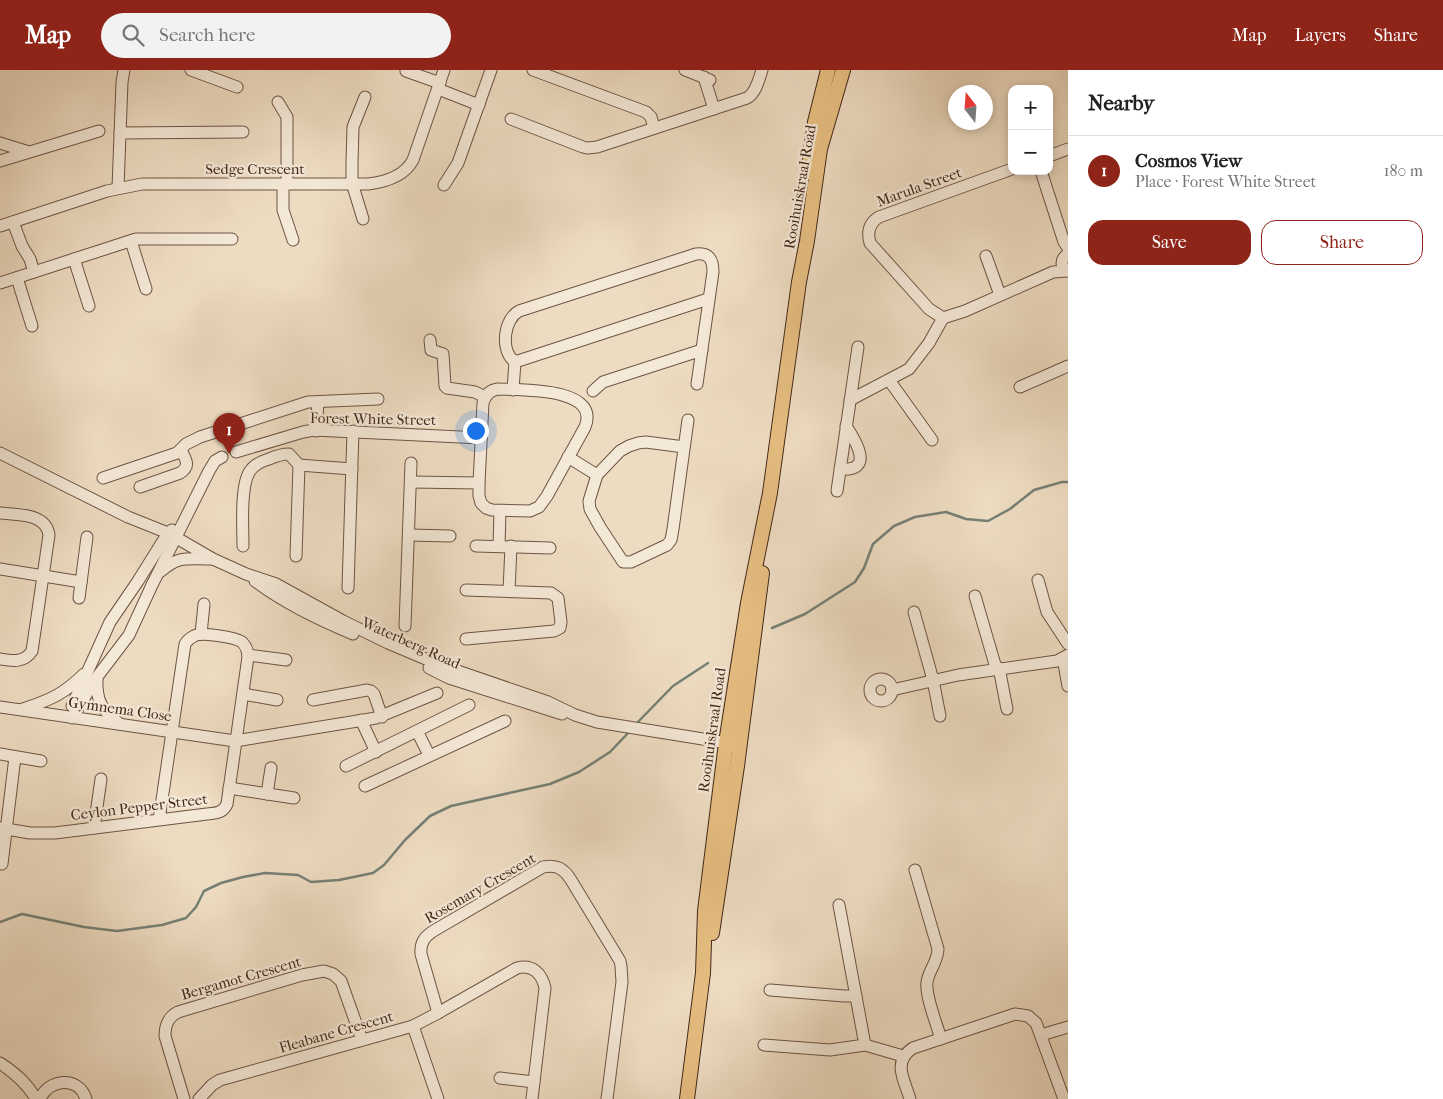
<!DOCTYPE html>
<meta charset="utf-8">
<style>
:root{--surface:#fff;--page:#f2f2f2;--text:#222;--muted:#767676;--line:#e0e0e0;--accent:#8f2418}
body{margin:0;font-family:"IM FELL French Canon",serif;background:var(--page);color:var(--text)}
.controls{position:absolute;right:15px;top:15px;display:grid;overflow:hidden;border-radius:10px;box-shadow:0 2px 8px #0003}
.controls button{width:45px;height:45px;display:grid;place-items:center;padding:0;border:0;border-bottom:1px solid var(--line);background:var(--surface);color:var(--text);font:25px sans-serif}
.compass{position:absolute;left:948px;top:15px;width:45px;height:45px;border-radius:50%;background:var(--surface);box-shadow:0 2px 8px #0003;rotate:343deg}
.you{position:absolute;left:475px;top:360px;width:18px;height:18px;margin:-12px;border:4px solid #fff;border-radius:50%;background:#1a73e8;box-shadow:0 0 0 8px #1a73e833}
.badge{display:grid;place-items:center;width:32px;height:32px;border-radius:50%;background:var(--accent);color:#fff;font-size:16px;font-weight:700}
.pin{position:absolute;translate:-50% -41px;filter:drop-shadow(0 1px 2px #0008)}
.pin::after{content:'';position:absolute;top:26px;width:18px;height:15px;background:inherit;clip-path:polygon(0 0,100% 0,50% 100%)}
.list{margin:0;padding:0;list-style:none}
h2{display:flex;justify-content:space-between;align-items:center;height:65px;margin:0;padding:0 20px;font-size:21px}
h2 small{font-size:16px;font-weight:400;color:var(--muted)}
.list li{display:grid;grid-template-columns:32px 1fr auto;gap:15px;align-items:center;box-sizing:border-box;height:70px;padding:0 20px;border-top:1px solid var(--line)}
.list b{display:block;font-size:19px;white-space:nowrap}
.list p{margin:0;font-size:16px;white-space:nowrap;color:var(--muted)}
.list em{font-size:16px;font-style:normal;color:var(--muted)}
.actions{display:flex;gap:10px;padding:15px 20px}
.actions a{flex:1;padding:11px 0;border:1px solid var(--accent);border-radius:15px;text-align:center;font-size:18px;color:var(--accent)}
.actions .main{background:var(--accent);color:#fff}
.icon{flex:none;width:28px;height:28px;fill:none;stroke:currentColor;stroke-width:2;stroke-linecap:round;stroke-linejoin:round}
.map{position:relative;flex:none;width:1068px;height:1029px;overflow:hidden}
header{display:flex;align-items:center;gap:30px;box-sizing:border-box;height:70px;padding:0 25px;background:var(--accent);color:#fff}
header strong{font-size:24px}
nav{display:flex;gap:28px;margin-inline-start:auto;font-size:18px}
.search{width:350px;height:45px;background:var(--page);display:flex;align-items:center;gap:12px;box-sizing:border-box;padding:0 18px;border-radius:28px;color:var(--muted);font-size:19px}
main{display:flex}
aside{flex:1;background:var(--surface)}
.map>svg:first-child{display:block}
</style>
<header>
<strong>Map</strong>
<div class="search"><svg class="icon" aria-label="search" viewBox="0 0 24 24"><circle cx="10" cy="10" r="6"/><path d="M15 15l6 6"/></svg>Search here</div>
<nav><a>Map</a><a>Layers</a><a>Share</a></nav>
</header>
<main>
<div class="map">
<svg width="1068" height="1029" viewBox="0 0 1068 1029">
<rect width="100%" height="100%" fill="#eedcc2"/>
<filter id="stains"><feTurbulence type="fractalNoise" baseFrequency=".004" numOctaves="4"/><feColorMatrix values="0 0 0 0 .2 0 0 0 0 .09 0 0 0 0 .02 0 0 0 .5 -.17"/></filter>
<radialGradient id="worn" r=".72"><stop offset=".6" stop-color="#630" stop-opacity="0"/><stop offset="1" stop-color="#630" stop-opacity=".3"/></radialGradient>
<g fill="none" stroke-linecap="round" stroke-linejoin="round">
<!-- stream -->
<g stroke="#768075" stroke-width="2.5">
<polyline points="772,558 805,544 855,512 864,498 873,474 894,456 915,447 946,442 966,449 988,451 1010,439 1034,420 1062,412 1068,412"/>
<polyline points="635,655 673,616 708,593"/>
<polyline points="0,852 22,844 84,857 117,861 162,855 186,848 196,837 204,821 221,813 243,807 265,803 298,805 311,812 339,810 373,803 384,795 405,770 430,746 451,736 550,714 579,702 610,682 630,661"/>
</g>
<defs>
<g id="minor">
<polyline points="191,0 237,17"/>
<polyline points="533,0 646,42 651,47 654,58"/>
<polyline points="685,0 710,10"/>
<polyline points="406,1 440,13"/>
<polyline points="704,7 714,39"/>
<polyline points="438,19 479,35"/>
<polyline points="278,32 287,47 287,114"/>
<path d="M 511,49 L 583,77 L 587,78 L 597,77 L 747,28 C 756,23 759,9 762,0"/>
<polyline points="120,63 243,62"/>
<polyline points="0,73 29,82"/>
<polyline points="1049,86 1068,79"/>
<polyline points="0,91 99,61"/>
<path d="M 1012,99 L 879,147 C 869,153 867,162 870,173 L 929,239 L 943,248 L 965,241 L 1053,202 L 1067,201"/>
<polyline points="1041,101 1064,172 1068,178"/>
<polyline points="283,114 283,140 293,170"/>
<polyline points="444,115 458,93 491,0"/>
<polyline points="118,118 122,12 124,0"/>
<polyline points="363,149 352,113 352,93 353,57 365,27"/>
<polyline points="13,152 22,176 30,189 34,202"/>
<path d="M 0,156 L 107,121 L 142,114 L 368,114 C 385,112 404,107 413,90 L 444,0"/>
<polyline points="131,171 146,219"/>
<path d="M 1068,184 C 1060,189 1060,197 1068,201"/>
<polyline points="986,186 1000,225"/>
<polyline points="74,189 89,236"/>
<polyline points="17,208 32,256"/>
<polyline points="0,213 136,169 232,169"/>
<polyline points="430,270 431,280 443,284 445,316 447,318 475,322 485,327"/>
<polyline points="889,310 932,370"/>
<path d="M 697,314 L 713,202 C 713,190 709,182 696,184 L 519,241 C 504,249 500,280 514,291 L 518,291 L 708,229"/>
<polyline points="1020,317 1068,296"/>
<path d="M 498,319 C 520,320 601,317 585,357 L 547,426 L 539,437 L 530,441 L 492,440 L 486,438 L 481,433 L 479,426 L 479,413 L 483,333 C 485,326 489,320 498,319 Z"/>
<polyline points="513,320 515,291"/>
<polyline points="593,321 603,312 702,280"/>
<polyline points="850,330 909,299 929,273 943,248"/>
<polyline points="316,361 318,332"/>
<polyline points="684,377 646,372 638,373 629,376 620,381 597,405 589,431 590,439 600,457 623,492 631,492 667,475 671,470 673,459 688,350"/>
<polyline points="236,382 303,362 314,360 481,368"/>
<polyline points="0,383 128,447 168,463 213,489 246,504 276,514 343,551 388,573 440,595 548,632 575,645 597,652 734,674"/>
<polyline points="568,387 597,405"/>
<polyline points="299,395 352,399"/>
<path d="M 840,399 C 875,402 856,371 846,356"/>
<polyline points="103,408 177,383 186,374 200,367 308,332 378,329"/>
<polyline points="411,412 479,413"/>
<path d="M 140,417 L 180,403 C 191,396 186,390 181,380"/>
<polyline points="837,421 858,277"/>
<path d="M 0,443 C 18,445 46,443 49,465 L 32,581 C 24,593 13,591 0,589"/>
<polyline points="409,465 450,466"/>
<path d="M 243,476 C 243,458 240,415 250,401 C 254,395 262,391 269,389 C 276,386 282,384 289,384 L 299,395 L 296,486"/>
<polyline points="476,476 550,478"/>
<polyline points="499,476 500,441"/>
<polyline points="0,499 81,512"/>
<path d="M 161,501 C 180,485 188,489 211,489"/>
<polyline points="1038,510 1047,542 1068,574"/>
<path d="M 255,511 C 284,533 319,550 353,564"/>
<polyline points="348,518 353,361"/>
<polyline points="509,521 511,476"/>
<polyline points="975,526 996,598"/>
<polyline points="79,528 87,467"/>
<polyline points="914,542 933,610 940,646"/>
<polyline points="405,556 411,393"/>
<polyline points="201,564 204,534"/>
<polyline points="466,569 554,561 560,558 561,552 558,528 551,523 466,520"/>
<polyline points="248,585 286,590"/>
<polyline points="1063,588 1068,616"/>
<polyline points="429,598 449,608 562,644"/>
<polyline points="999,598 1007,639"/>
<path d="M 97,609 C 96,631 102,641 120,654"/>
<circle cx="881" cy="620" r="11"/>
<polyline points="892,620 958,605 1057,591 1068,585"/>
<polyline points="243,624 277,630"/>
<polyline points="313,630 367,620 371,621 374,624 382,647"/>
<polyline points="72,636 110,552 138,511 168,463 172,460"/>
<polyline points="0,637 235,671 376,648 437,623"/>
<path d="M 23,639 C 50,630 64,624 84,604"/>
<polyline points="72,648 97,607 129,565 152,515 209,401 215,391 222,387"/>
<polyline points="361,650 376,682"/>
<polyline points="417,661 429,685"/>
<polyline points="0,684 41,691"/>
<polyline points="346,696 469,635"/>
<polyline points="365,716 505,651"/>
<polyline points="229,718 294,728"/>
<polyline points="267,724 271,698"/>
<path d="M 0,758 L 30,763 L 55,763 L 207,744 C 216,743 223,743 227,734 L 248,587 C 248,581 246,576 242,572 C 235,567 201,562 194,566 C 190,568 187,571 185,574 L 159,750"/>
<polyline points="94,758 101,709"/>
<polyline points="2,794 15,687"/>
<path d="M 915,800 L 938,879 C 938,891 929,900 927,912 C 925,925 937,955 941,969"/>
<polyline points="839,835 865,975"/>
<polyline points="770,920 844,926 856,926"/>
<path d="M 438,943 L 421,884 C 420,872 425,866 435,860 L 543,797 C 557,794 564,799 571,810 L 620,891 L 621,896 L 622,912 L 607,1029"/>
<polyline points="413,956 438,1029"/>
<polyline points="1041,965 1068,957"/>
<polyline points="764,975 830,980 865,975 903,986"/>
<path d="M 0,993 C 15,1003 27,1013 36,1029"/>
<polyline points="500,1008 534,1012"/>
<path d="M 40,1029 C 49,1008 79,1006 86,1029"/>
<path d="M 184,1029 L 165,966 C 165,955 168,947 178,942 L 302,905 L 324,901 L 333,904 L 341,911 L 362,970"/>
<path d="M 199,1029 L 212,1015 L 220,1010 L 413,956 L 438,943 L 517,898 C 533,894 542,904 545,918 L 532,1029"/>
<path d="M 910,1029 C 904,1009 892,992 913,978 L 1015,944 L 1028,946 L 1036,953 L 1064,1029"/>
</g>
<g id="major">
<polyline points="808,102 815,52 828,0"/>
<polyline points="712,863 737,696 762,503"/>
<polyline points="687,1029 703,903 705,841 726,673 748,533 770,423 799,212 807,171 820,79 843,0"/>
</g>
</defs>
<!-- minor casing -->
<use href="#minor" stroke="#6d5444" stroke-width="13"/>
<!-- major casing -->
<use href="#major" stroke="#42271a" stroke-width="16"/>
<!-- minor -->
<use href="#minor" stroke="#f4e8d7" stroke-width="11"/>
<!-- major -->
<use href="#major" stroke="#e7be81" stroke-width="14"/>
</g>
<g text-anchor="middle" stroke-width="4.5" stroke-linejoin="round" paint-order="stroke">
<!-- street labels -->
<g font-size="15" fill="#42271a" stroke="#f4e8d7">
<text x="255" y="104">Sedge Crescent</text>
<text transform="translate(800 117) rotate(-80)" y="5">Rooihuiskraal Road</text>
<text transform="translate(919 117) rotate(-20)" y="5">Marula Street</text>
<text transform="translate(373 349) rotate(1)" y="5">Forest White Street</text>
<text transform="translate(411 573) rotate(24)" y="5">Waterberg Road</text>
<text transform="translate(120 639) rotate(8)" y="5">Gymnema Close</text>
<text transform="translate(712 660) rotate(-82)" y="5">Rooihuiskraal Road</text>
<text transform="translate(139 737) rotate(-7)" y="5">Ceylon Pepper Street</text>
<text transform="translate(480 818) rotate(-30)" y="5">Rosemary Crescent</text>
<text transform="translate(241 908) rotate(-16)" y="5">Bergamot Crescent</text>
<text transform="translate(336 962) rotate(-16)" y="5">Fleabane Crescent</text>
</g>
</g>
<rect width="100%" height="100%" filter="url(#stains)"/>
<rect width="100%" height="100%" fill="url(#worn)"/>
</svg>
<div class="controls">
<button>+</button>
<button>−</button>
</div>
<svg class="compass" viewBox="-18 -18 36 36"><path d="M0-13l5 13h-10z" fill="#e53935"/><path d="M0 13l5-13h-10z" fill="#767676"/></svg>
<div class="you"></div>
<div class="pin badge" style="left:229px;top:384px">1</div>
</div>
<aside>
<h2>Nearby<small></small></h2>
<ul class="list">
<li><span class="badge">1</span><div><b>Cosmos View</b><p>Place · Forest White Street</p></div><em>180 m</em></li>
</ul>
<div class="actions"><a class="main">Save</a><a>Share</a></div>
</aside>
</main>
